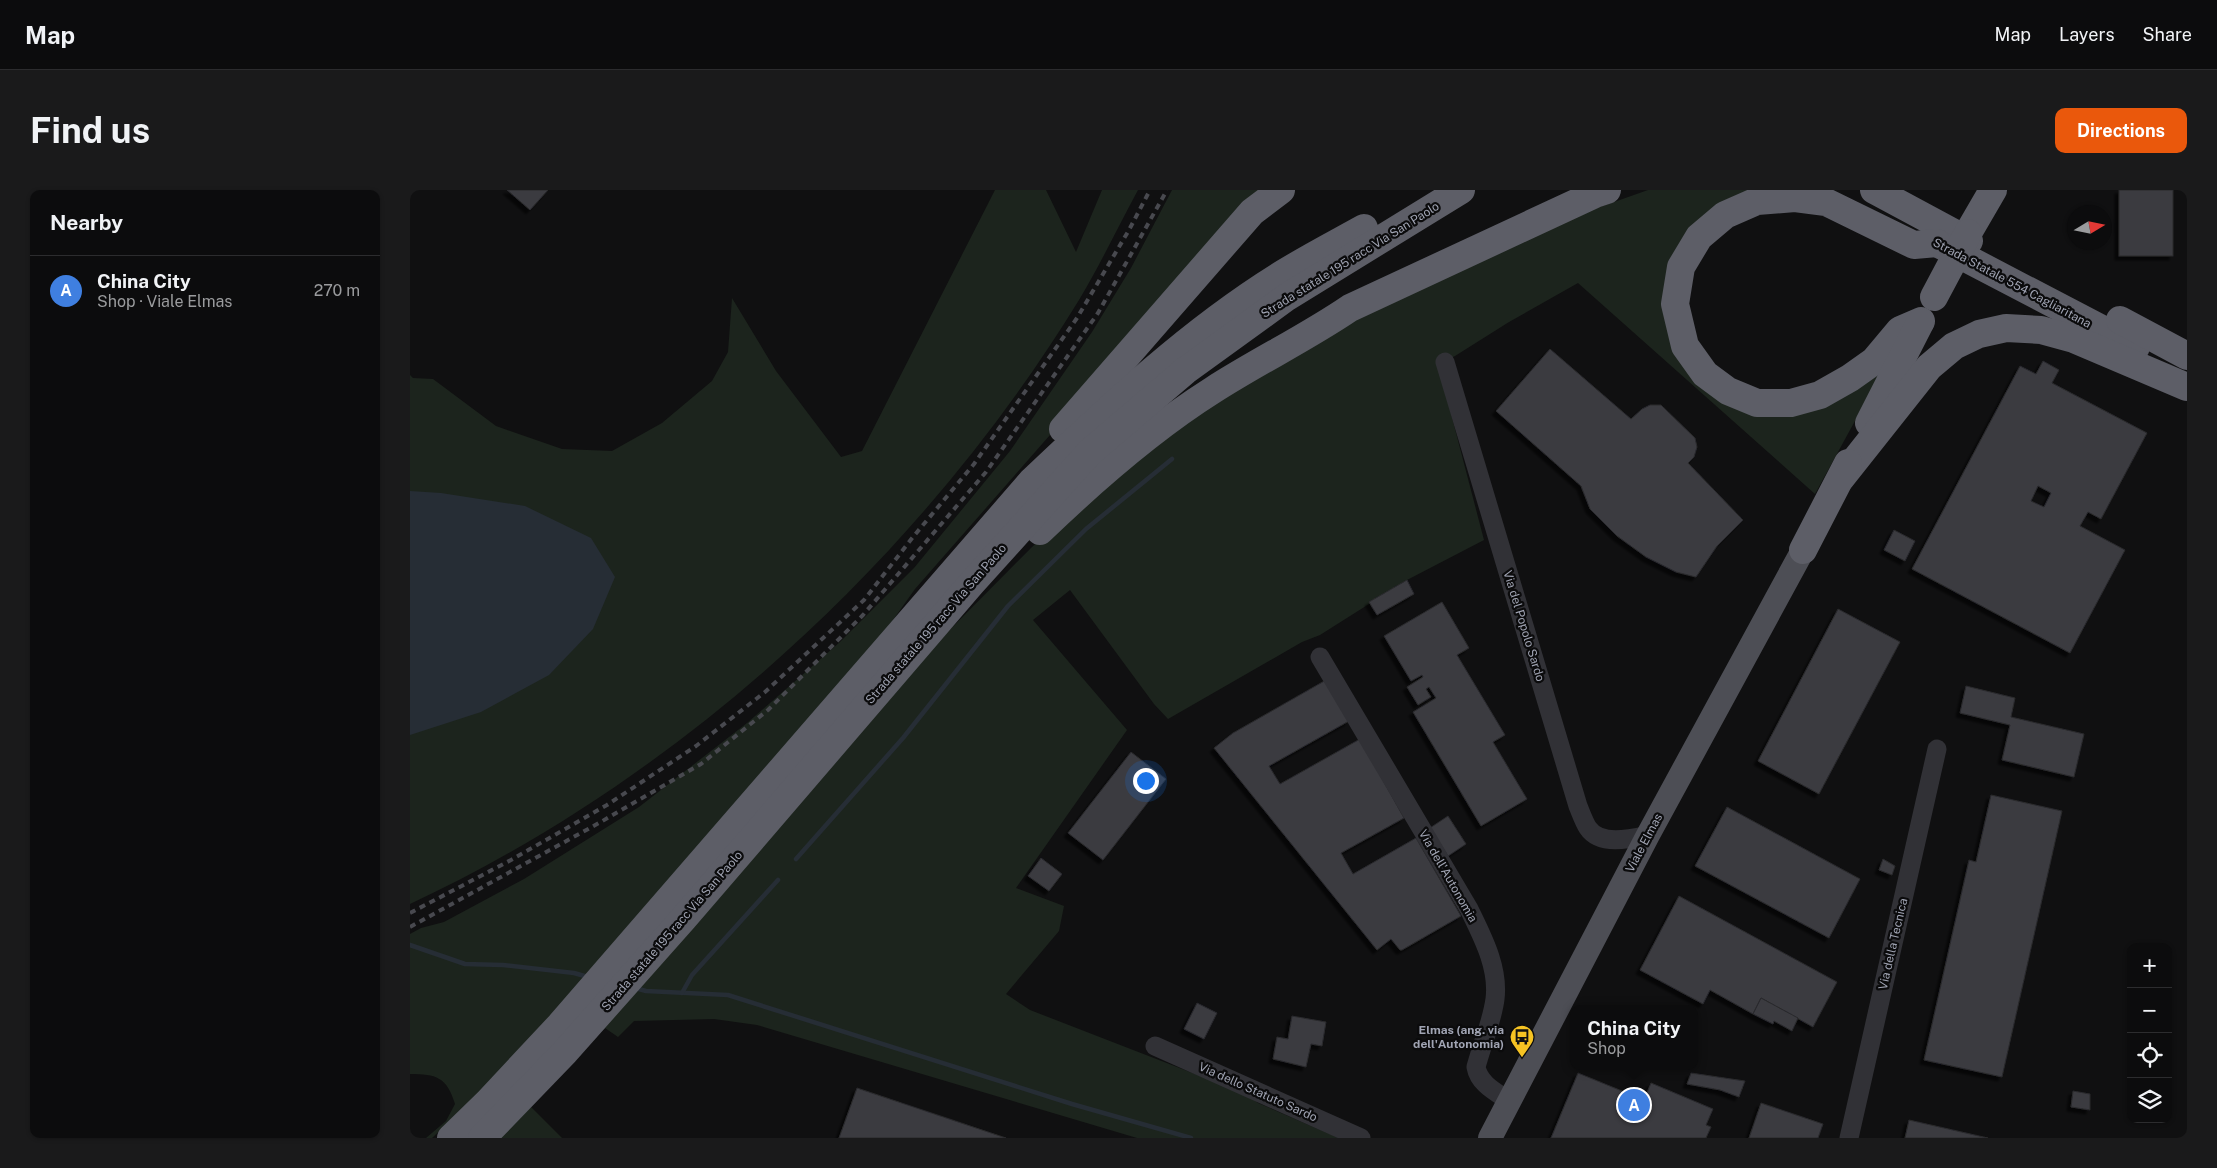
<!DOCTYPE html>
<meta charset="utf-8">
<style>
:root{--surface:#0c0c0d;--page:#1a1a1b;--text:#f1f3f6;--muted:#9a9b9d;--line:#2c2c2e;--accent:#ea580c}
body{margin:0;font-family:"Public Sans",sans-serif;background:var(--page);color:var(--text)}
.controls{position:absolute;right:15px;bottom:15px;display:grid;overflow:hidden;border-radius:10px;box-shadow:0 1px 4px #0004}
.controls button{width:45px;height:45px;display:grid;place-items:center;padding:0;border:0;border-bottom:1px solid var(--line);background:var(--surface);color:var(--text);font:25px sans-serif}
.compass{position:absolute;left:1657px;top:15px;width:45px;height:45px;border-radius:50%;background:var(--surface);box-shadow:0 1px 4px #0004;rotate:80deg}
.you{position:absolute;left:735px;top:590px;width:18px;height:18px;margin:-12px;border:4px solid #fff;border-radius:50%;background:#1a73e8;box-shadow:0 0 0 8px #1a73e833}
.badge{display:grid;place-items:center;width:32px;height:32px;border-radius:50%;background:var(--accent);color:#fff;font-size:16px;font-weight:700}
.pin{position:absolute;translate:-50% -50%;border:2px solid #fff;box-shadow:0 1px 5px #0006}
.popup{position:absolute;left:1160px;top:815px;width:128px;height:65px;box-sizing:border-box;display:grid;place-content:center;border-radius:10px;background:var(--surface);filter:drop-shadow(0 1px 4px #0005);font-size:16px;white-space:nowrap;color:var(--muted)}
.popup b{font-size:19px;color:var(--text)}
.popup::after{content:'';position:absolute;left:50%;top:100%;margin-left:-10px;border:10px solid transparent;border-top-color:var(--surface)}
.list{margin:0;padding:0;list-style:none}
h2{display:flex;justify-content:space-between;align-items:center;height:65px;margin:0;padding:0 20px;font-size:21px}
h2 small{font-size:16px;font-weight:400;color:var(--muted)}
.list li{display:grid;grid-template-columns:32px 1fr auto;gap:15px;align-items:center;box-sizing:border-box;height:70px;padding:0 20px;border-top:1px solid var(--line)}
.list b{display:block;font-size:19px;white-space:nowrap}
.list p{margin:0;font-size:16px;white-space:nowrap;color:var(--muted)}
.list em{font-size:16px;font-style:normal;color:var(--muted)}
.icon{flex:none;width:28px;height:28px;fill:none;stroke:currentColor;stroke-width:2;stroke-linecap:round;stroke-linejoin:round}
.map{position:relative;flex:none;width:1777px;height:948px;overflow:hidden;border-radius:10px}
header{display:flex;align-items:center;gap:30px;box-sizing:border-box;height:70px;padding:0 25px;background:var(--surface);border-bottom:1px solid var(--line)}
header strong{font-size:24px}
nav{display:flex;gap:28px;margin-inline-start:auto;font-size:18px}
.intro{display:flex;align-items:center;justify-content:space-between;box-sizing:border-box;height:120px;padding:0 30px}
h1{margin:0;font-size:35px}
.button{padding:12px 22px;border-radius:10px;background:var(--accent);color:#fff;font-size:18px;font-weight:700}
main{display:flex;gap:30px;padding:0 30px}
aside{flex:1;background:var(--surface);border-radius:10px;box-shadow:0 1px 4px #0004}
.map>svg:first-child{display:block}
</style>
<header>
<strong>Map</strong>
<nav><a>Map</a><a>Layers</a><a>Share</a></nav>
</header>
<div class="intro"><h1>Find us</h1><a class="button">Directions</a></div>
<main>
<aside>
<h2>Nearby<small></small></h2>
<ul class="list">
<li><span class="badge" style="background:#3f7fe0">A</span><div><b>China City</b><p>Shop · Viale Elmas</p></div><em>270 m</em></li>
</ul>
</aside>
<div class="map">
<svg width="1777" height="948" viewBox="0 0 1777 948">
<defs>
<filter id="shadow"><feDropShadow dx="-4" dy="4" stdDeviation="1" flood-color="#0009"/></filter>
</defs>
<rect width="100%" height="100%" fill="#101011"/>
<!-- green -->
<g fill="#1c241d">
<path d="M 585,0 L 636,0 L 666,62 L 692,0 L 728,0 C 708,37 690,75 669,110 C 512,366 272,587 0,714 L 0,185 L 3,188 L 23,189 L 86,236 L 152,259 L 202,261 L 252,233 L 302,191 L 318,162 L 322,108 L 366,181 L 431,267 L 452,261 Z"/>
<path d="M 762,0 L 857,0 L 818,42 L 505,399 L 478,437 L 496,484 L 621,358 L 667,314 L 760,239 L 921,139 L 1173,23 L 1238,0 L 1341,0 L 1309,15 L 1260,120 L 1342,220 L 1467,182 L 1469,187 L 1405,304 L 1168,93 L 1099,132 L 1045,166 L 1028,174 L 1074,350 L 997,390 L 910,445 L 892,452 L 758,529 L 744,514 L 660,400 L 623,430 L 717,540 L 606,698 L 654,716 L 649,741 L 596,804 L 620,820 L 834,903 L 848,913 L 929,948 L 727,948 L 347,835 L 304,829 L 224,831 L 208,847 L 195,838 L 121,917 L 152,948 L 91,948 L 70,903 L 22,948 L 16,948 L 36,931 L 45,914 C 37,887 26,884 0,884 L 0,744 L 11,738 L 34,732 L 114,689 L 229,617 L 337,533 L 430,452 L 504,378 L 600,261 L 682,142 L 721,78 Z"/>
</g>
<!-- water -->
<polygon fill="#262d35" points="0,301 31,303 115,316 181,348 205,387 183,439 139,485 71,522 0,545"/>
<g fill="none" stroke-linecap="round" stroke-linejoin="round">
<!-- stream -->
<g stroke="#262d35" stroke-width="4.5">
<polyline points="386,669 493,548 598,416 676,339 762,269"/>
<polyline points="0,755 55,774 93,775 164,783 178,787"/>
<polyline points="225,798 236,801 318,805 662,914 781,948"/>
<polyline points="272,803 282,785 368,690"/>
</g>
</g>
<!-- building -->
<g fill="#3a3a3f" stroke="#2a2a2d" fill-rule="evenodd" filter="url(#shadow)">
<polygon points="97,0 138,0 120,20"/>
<rect x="1709" y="0" width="54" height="66"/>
<polygon points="1140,159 1221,229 1232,219 1240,215 1251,215 1285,248 1287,257 1284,267 1278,273 1333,330 1307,356 1286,387 1266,382 1236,367 1207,346 1180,319 1171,296 1086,221"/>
<path d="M 1633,171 L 1649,180 L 1642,193 L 1737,243 L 1691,329 L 1678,322 L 1670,336 L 1715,360 L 1660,463 L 1502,379 L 1610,176 L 1626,184 ZM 1628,296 L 1641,303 L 1634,317 L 1621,311 Z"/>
<polygon points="1484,340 1505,351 1495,371 1474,360"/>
<polygon points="997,390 1004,404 967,425 959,412"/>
<polygon points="1032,412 1059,458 1047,465 1095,545 1083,552 1117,609 1071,636 1003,522 1026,508 1019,497 1016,499 1021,507 1008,515 997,497 1013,487 1012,485 1001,491 974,446"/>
<polygon points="1428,419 1490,452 1409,604 1348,571"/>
<polygon points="916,490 939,531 859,576 870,594 950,549 994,628 931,663 943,684 1006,648 1051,726 992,760 990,760 981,749 967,760 804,558 823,543"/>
<polygon points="1556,496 1605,508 1601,527 1674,544 1664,587 1592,570 1600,535 1550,523"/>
<polygon points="721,562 756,589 693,670 658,643"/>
<polygon points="1581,605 1652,621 1592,887 1514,870 1559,670 1566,672"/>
<polygon points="1317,617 1450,689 1419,748 1285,676"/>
<polygon points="1038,626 1056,654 1038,666 1020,638"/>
<polygon points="631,668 652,684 639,701 618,686"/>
<polygon points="1473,669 1485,676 1482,685 1469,680"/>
<polygon points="1269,706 1427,792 1403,837 1351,808 1343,824 1300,800 1293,814 1230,780"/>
<polygon points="1351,808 1388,828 1382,841 1364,831 1363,834 1343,824"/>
<polygon points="787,813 807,823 794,849 774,839"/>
<polygon points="882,826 916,832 912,856 901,854 896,877 863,869 867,847 878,849"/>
<polygon points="1168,883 1234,910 1241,893 1303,919 1296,935 1301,937 1296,948 1141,948"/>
<polygon points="1281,883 1335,891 1329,907 1310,900 1277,894"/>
<polygon points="447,898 596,948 429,948"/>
<polygon points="1663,901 1680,904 1680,920 1661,917"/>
<polygon points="1351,913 1413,934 1408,948 1339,948"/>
<polygon points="1499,930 1578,948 1495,948"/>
</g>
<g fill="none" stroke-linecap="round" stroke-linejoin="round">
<!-- minor -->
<g stroke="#313136" stroke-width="19">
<path d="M 1035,172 L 1168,616 C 1171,623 1174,632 1178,638 C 1190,656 1220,649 1238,645"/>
<path d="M 910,467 L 1059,719 C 1072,746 1089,777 1085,809 C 1082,832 1072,854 1066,877 C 1069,894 1086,902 1099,911"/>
<polyline points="745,856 951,948"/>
<polyline points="1439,948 1527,559"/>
</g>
<!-- major -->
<polyline stroke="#4d4e55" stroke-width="24" points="1080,948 1238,645 1393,360"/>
<!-- highway -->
<g stroke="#5d5e67" stroke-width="28">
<polyline points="1464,0 1559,51"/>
<polyline points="1558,43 1583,0"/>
<polyline points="1527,53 1726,157"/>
<polyline points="1710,130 1777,166"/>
<polyline points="1511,131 1490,140 1464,171 1440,188 1410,205 1381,213 1347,213 1318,201 1295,184 1275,156 1265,114 1271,77 1289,47 1315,25 1347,11 1385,8 1416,12 1504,55 1527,53"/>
<polyline points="1459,233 1510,133"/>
<polyline points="653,239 842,22 871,0"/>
<polyline points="1431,288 1519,177 1544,156 1569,144 1596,138 1631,140 1664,149 1777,197"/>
<path d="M 630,341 C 683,290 741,239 803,200 C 848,171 896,148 940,118 L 1185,4 L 1197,0"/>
<polyline points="1393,360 1438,273"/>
<path d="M 41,948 L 78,912 L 150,835 L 622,291 C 701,216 781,140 874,83 C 900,67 927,53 954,38"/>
<polyline points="72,948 155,862 274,728 561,394 680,262 775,181 877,107 1051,0"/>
</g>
<!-- rail -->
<g stroke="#48494f" stroke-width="4" stroke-dasharray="6 5" stroke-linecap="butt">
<polyline points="0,723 101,670 197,615 286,556 355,502 454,410 503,347 564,274 667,128 719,40 740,0"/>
<polyline points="0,737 189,633 291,574 358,520 453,425 576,282 688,123 757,0"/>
</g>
<!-- highway-bridge -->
<polyline stroke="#5d5e67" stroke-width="28" points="1524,107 1558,43"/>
</g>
<!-- icons -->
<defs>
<symbol id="bus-pin" viewBox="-11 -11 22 30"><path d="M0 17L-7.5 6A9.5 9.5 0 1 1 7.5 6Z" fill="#f6c323" stroke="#0b0b0c"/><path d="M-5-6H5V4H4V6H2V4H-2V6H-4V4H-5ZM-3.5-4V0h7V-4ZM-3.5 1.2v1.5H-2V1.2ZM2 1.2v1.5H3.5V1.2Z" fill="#111"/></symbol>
</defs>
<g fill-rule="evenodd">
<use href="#bus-pin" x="1098" y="833" width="28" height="38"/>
</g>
<g text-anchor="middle" stroke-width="4.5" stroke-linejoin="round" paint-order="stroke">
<!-- street labels -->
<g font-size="12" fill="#a0a4b3" stroke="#0b0b0c">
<text transform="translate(940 70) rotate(-32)" y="4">Strada statale 195 racc Via San Paolo</text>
<text transform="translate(1602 93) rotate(28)" y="4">Strada Statale 554 Cagliaritana</text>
<text transform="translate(526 434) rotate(-49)" y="4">Strada statale 195 racc Via San Paolo</text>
<text transform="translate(1114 436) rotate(73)" y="4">Via del Popolo Sardo</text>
<text transform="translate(1234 653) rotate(-62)" y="4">Viale Elmas</text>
<text transform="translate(1038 686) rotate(60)" y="4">Via dell'Autonomia</text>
<text transform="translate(262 741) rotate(-49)" y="4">Strada statale 195 racc Via San Paolo</text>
<text transform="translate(1483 754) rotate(-77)" y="4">Via della Tecnica</text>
<text transform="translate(848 902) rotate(24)" y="4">Via dello Statuto Sardo</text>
</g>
<!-- poi labels -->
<g font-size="12" font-weight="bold" fill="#a0a4b3" stroke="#0b0b0c" text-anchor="end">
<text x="1094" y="844">Elmas (ang. via<tspan x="1094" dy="14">dell'Autonomia)</tspan></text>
</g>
</g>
</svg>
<div class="controls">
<button>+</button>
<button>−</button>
<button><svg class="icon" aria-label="locate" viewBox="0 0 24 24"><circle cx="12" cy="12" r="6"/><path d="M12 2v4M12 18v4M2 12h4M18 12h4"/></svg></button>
<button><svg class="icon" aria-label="layers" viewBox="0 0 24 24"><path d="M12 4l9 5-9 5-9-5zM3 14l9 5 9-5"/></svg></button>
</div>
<svg class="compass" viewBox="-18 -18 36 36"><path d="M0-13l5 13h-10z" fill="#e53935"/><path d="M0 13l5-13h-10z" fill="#9a9b9d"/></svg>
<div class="you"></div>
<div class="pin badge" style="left:1224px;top:915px;background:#3f7fe0">A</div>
<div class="popup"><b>China City</b>Shop</div>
</div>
</main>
